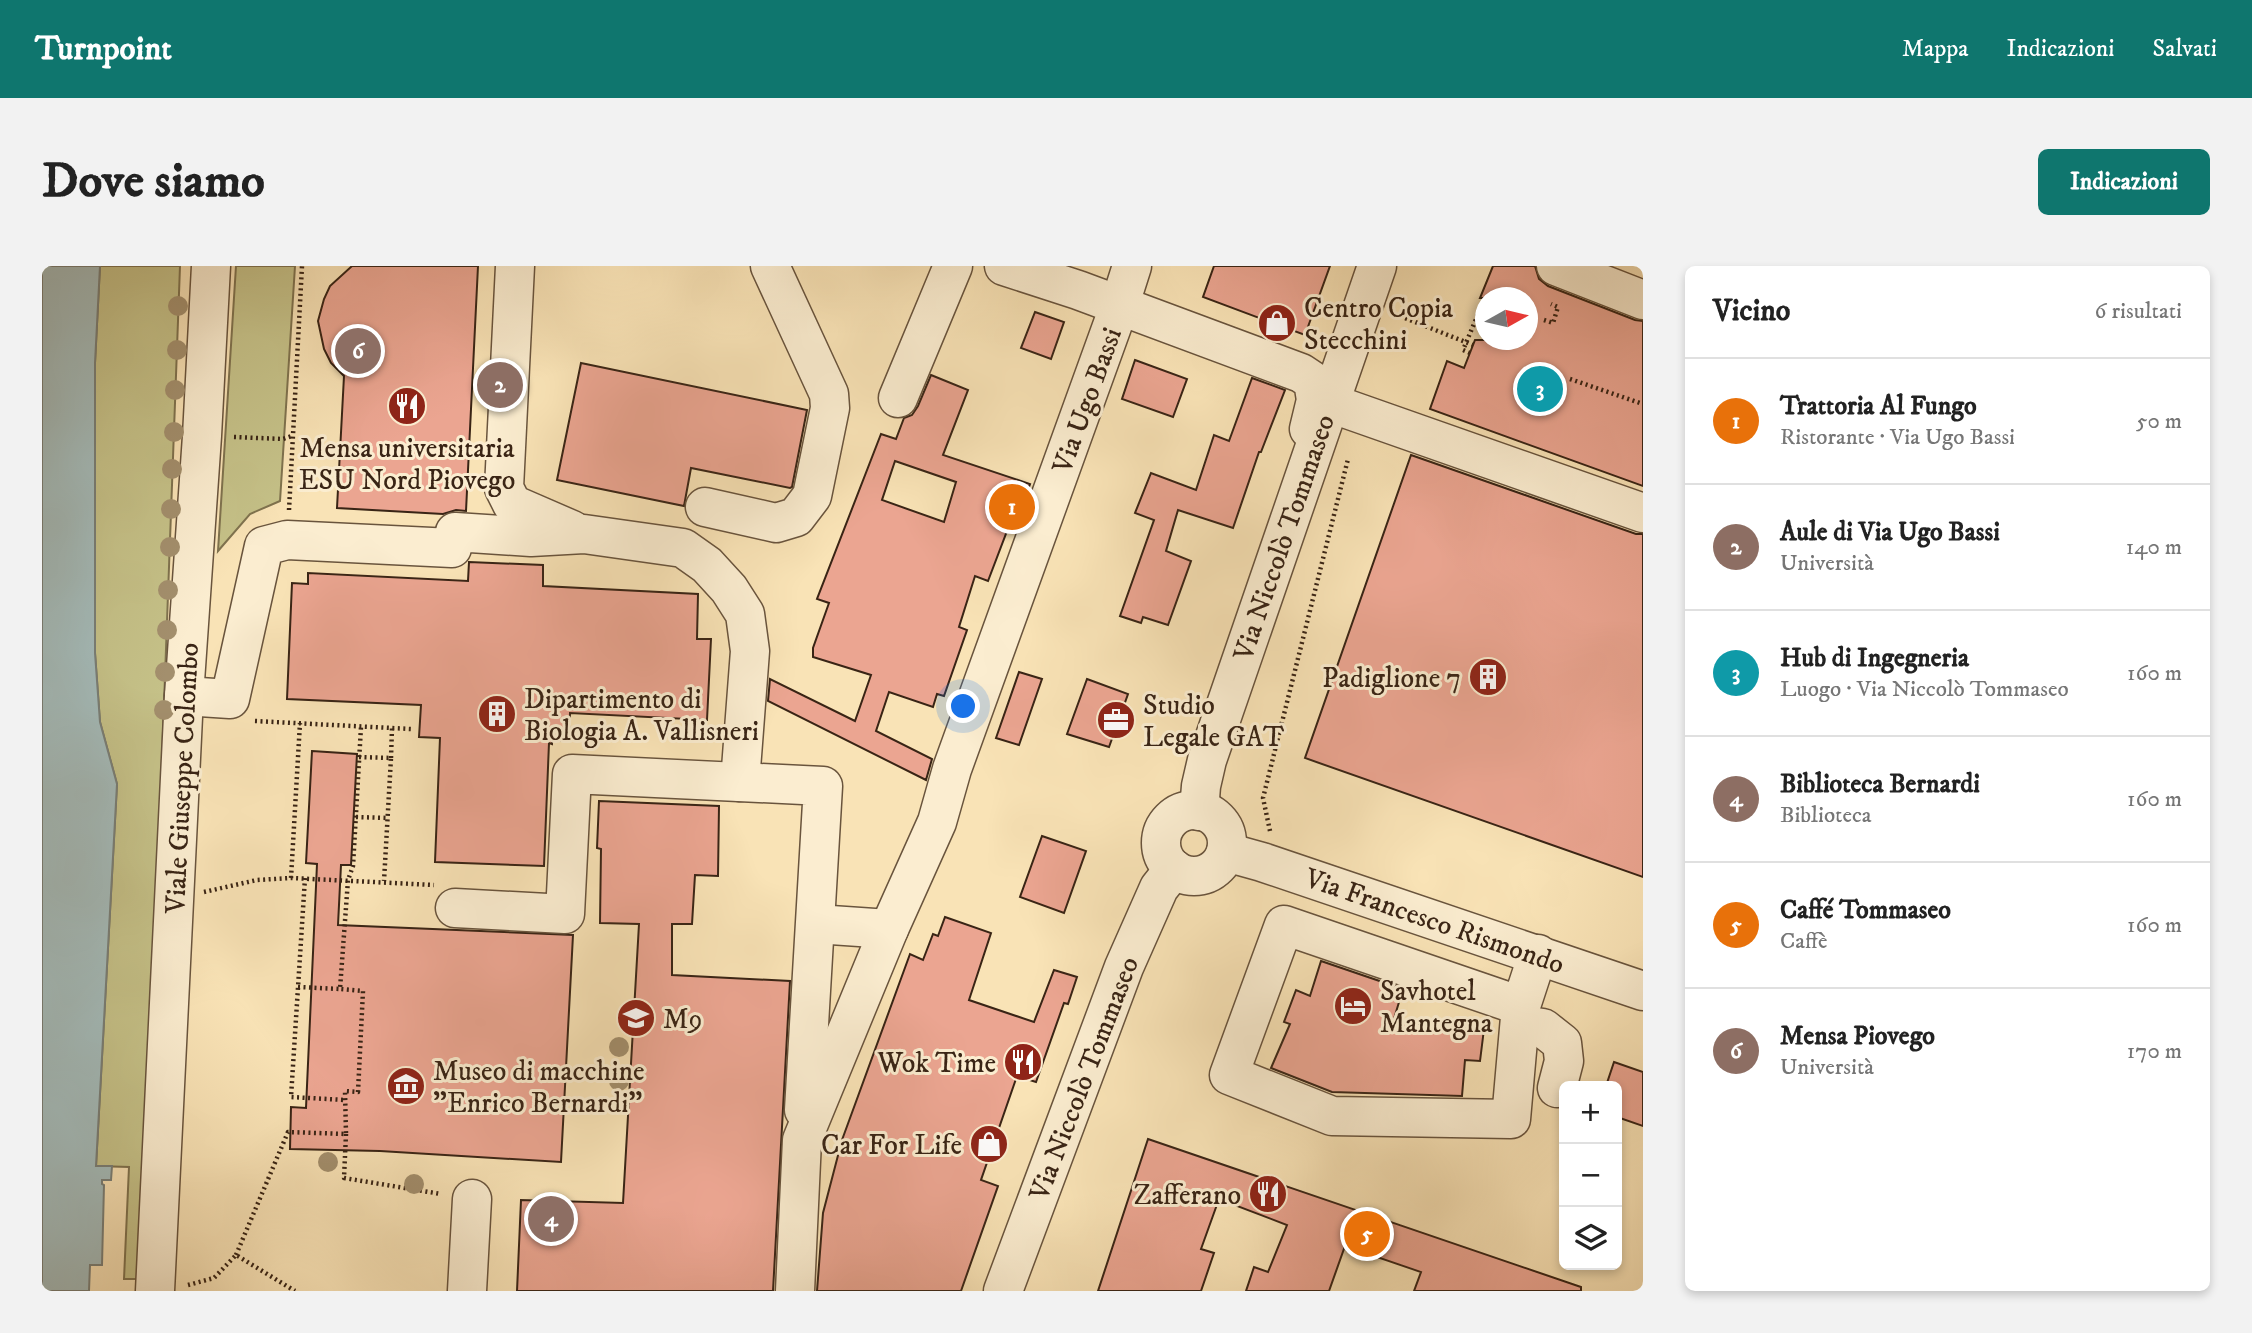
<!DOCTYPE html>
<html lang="it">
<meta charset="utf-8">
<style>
:root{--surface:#fff;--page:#f2f2f2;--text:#222;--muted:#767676;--line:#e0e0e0;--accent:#0f766e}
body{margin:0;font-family:"IM FELL DW Pica",serif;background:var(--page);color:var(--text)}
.controls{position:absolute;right:21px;bottom:21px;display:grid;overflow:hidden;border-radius:10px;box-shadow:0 4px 10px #0003}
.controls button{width:63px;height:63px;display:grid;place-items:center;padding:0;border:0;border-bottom:2px solid var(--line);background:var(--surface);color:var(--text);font:35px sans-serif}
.compass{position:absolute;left:1433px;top:21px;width:63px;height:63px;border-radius:50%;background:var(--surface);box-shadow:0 4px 10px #0003;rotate:82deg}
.you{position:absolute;left:922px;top:441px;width:24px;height:24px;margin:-18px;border:5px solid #fff;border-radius:50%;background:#1a73e8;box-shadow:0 0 0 10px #1a73e833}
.badge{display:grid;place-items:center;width:46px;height:46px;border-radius:50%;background:var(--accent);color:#fff;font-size:23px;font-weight:700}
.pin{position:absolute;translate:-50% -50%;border:4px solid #fff;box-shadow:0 2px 7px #0006}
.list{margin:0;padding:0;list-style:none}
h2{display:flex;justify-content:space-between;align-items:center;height:91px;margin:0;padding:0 28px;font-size:30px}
h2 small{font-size:23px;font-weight:400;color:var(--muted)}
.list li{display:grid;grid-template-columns:46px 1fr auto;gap:21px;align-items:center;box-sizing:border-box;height:126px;padding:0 28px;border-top:2px solid var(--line)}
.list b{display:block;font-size:26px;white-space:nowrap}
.list p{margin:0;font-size:23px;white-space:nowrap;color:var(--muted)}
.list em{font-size:23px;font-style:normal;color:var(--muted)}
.icon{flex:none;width:38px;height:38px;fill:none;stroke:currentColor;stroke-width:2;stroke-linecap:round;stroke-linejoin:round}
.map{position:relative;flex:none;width:1601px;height:1025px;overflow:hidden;border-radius:10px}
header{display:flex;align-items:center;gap:42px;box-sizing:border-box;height:98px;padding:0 35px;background:var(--accent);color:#fff}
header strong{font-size:33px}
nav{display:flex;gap:38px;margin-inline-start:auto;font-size:24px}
.intro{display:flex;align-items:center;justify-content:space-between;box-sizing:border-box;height:168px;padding:0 42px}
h1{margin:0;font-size:49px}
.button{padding:18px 32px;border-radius:10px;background:var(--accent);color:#fff;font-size:24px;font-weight:700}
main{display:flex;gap:42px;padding:0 42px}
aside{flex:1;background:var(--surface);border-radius:10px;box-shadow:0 4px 10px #0003}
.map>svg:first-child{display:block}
</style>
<header>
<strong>Turnpoint</strong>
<nav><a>Mappa</a><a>Indicazioni</a><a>Salvati</a></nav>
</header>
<div class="intro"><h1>Dove siamo</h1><a class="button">Indicazioni</a></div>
<main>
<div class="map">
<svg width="1601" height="1025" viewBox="0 0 1601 1025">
<rect width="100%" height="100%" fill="#f9e3b6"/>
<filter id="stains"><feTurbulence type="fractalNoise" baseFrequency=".00286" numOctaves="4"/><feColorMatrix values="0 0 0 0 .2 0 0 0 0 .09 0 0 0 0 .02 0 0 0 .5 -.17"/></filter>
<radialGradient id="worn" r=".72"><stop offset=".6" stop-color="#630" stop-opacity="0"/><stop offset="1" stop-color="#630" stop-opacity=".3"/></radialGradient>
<!-- green -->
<g fill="#c5c188" stroke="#7f724e" stroke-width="2">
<polygon points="58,0 138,0 101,1013 82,1013 87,901 54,900 75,518 58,456 53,387 53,97"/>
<polygon points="194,0 253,0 238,235 208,248 176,285"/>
</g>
<!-- water -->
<polygon fill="#a4bbba" stroke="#797f78" stroke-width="2" points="0,0 58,0 53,97 53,387 58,456 75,518 54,900 70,900 69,914 60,914 60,918 62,919 60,999 48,999 47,1025 0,1025"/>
<!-- building -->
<g fill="#eba591" stroke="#392415" stroke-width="2" fill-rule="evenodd">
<polygon points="310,0 436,0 424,245 414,244 401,248 295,242 302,110 289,97 282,83 276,55 282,33 288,20"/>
<polygon points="1172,0 1288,0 1263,69 1161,31"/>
<polygon points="1451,0 1493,0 1497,13 1506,20 1593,54 1601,55 1601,220 1388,143 1405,95 1422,102 1433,74 1486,74 1486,32 1438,32"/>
<polygon points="993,46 1022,56 1009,93 979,82"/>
<polygon points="1093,94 1145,113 1131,151 1080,133"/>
<polygon points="539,97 765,144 750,221 748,222 649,202 642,240 515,214"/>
<path d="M 889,109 L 926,124 L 901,189 L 988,218 L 975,253 L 970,252 L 946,315 L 933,310 L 917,361 L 925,364 L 902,430 L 895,428 L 891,441 L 847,426 L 834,465 L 890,493 L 884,514 L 726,435 L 728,413 L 813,455 L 829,409 L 771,391 L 771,382 L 787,337 L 775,333 L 839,168 L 854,173 L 862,152 L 870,149 L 876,140 ZM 853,195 L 914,216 L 902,256 L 840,234 Z"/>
<polygon points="1210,112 1243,124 1219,186 1217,186 1191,262 1136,244 1124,285 1149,295 1126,359 1101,351 1099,357 1078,350 1112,254 1093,247 1109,207 1154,224 1172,169 1187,175"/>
<polygon points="1369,189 1594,268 1601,268 1601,611 1263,492"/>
<polygon points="427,296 501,299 501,320 656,328 655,373 669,373 665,454 528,447 527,475 510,474 510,478 507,477 502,600 393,596 398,472 377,471 379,439 245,433 250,317 266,318 266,307 426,315"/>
<polygon points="977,406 1000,413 977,479 954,472"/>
<polygon points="1045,413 1086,428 1067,481 1025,468"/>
<polygon points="270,485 315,488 309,599 299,599 296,659 531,669 519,896 338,885 248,883 249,841 264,842 275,598 264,597"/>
<polygon points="557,535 677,540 676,610 653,609 650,658 630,658 630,709 748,715 731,1025 475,1025 479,934 581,937 597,658 558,657 559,583 555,582"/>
<polygon points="1000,570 1044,585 1022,647 978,631"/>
<polygon points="903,651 949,667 927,734 992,756 1012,704 1035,711 1026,738 1022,737 994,816 975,810 939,914 956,920 919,1025 775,1025 781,947 800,874 868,688 881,694 891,668 896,670"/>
<polygon points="1279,695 1361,723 1351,756 1442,763 1438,795 1423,794 1420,830 1290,826 1229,802 1248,758 1242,756 1254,724 1268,730"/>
<polygon points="1572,796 1601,806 1601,860 1575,851 1575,820 1564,820"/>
<polygon points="1106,873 1539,1021 1539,1025 1372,1025 1379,1006 1303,980 1287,1025 1204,1025 1212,1001 1226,1006 1245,959 1177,933 1159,983 1172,987 1159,1025 1056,1025"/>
</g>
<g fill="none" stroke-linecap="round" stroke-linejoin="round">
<defs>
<g id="minor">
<polyline points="473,0 462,222 470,238 530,264"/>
<polyline points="962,0 1036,24 1259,107 1271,115 1274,134 1267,163"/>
<polyline points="1514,0 1601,34"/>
<polyline points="856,132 911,0"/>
<polyline points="1288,137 1601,247"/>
<polyline points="663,241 734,257 754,251 770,230 788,142 787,128 728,0"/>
<polyline points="142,430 188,433 222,280 245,274 410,282 413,266 489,271 542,268 641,282 665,299 687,323 703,348 708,385 698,516"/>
<circle cx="1152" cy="577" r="33"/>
<polyline points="1157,545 1159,520 1165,494 1335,0"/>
<polyline points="1184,586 1220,596 1601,725"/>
<polyline points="413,642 523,648 530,508 781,520 762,844"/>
<polyline points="774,658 847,663"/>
<polyline points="1479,740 1242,659 1187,809 1290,850 1469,853 1479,740 1496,688"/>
<polyline points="1478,759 1501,762 1520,777 1522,795 1515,822"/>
<polyline points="113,1025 142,430 160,170 169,0"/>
<polyline points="425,1025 430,933"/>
<polyline points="753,1025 760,874 847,663 895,556 910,503 1077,41 1090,0"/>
<polyline points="961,1025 1082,701 1117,622 1132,603"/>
</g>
</defs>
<!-- minor casing -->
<use href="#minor" stroke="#69543d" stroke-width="41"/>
<!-- path -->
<g stroke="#392415" stroke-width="4.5" stroke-dasharray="2 3.5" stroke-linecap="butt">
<polyline points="1353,48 1431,79"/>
<polyline points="1502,54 1511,57 1516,41 1509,38"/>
<polyline points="1428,87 1421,84 1437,46"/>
<polyline points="1528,113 1601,138"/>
<polyline points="192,171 241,173 250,170"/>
<polyline points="247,244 260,0"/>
<polyline points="213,455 369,463"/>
<polyline points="317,491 349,492 342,615"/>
<polyline points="349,492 350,462"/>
<polyline points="314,551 346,552"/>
<polyline points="1228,565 1221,532 1306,193"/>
<polyline points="249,612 258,457"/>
<polyline points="263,612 249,831 303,834"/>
<polyline points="1158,625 1175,616"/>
<polyline points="162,626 215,614 249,612 392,619"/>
<polyline points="256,721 298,723"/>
<polyline points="304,868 302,912 399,928"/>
<polyline points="194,989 246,866 304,868 303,825 316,826 321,725 298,723 306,614 311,600 319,461"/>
<polyline points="146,1019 172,1012 194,989 253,1025"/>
</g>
<!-- minor -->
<use href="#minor" stroke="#fbedd0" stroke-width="38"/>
</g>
<!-- trees -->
<g fill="#a38f6d">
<circle cx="136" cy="40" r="10"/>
<circle cx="135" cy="84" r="10"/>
<circle cx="133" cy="124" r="10"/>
<circle cx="132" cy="166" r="10"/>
<circle cx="130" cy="203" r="10"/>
<circle cx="129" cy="243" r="10"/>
<circle cx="128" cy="281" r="10"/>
<circle cx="126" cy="324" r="10"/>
<circle cx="125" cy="364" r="10"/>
<circle cx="123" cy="406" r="10"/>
<circle cx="122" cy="444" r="10"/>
<circle cx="577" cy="781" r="10"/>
<circle cx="577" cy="815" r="10"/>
<circle cx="286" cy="896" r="10"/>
<circle cx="372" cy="918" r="10"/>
</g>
<!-- icons -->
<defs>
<symbol id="shop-disc" viewBox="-11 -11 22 22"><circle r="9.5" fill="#8f2418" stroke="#fbedd0"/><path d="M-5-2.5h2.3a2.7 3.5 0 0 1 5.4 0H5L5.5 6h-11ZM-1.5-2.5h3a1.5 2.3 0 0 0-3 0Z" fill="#fff"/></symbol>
<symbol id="restaurant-disc" viewBox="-11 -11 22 22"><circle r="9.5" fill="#8f2418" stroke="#fbedd0"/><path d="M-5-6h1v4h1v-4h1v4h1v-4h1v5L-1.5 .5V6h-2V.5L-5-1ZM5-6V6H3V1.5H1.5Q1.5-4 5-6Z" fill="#fff"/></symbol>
<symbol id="building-disc" viewBox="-11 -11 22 22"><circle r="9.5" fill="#8f2418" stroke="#fbedd0"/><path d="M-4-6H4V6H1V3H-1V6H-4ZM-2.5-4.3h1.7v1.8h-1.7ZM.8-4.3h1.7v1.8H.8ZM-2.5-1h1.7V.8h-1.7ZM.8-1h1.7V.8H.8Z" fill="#fff"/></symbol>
<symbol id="office-disc" viewBox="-11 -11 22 22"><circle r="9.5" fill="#8f2418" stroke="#fbedd0"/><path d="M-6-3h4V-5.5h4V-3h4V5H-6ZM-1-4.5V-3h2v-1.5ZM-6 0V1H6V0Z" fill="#fff"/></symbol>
<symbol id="hotel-disc" viewBox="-11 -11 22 22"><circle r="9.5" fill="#8f2418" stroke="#fbedd0"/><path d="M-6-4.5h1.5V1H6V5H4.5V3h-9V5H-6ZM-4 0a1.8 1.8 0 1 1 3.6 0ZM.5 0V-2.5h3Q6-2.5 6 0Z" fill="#fff"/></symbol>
<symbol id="university-disc" viewBox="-11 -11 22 22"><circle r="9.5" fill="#8f2418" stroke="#fbedd0"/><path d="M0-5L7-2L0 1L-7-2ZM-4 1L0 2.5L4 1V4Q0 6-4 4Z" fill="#fff"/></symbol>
<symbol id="museum-disc" viewBox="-11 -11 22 22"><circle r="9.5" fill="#8f2418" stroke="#fbedd0"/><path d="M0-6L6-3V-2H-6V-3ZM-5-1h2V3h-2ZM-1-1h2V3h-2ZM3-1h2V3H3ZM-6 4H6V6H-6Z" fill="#fff"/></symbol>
</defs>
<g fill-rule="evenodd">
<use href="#shop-disc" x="1213" y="35" width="44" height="44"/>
<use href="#restaurant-disc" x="343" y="118" width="44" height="44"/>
<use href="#building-disc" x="1424" y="389" width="44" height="44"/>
<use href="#building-disc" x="433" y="426" width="44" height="44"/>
<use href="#office-disc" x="1052" y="432" width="44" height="44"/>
<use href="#hotel-disc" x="1289" y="718" width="44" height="44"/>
<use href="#university-disc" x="572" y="730" width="44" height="44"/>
<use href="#restaurant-disc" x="959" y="774" width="44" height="44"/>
<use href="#museum-disc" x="342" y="798" width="44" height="44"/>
<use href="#shop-disc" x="925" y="856" width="44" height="44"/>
<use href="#restaurant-disc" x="1204" y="906" width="44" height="44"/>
</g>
<g text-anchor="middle" stroke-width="6" stroke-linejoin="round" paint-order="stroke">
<!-- poi labels -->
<g font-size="28" fill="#392415" stroke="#fbedd0" text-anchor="start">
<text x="1262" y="51">Centro Copia<tspan x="1262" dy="32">Stecchini</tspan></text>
<text x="365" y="191" text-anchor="middle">Mensa universitaria<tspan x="365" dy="32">ESU Nord Piovego</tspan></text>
<text x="1419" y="421" text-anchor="end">Padiglione 7</text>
<text x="482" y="442">Dipartimento di<tspan x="482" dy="32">Biologia A. Vallisneri</tspan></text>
<text x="1101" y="448">Studio<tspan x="1101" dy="32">Legale GAT</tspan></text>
<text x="1338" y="734">Savhotel<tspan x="1338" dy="32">Mantegna</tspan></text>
<text x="621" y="762">M9</text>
<text x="954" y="806" text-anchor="end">Wok Time</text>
<text x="391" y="814">Museo di macchine<tspan x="391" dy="32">"Enrico Bernardi"</tspan></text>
<text x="920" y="888" text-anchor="end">Car For Life</text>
<text x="1199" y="938" text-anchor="end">Zafferano</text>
</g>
<!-- street labels -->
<g font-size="28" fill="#392415" stroke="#fbedd0">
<text transform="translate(1044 134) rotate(-70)" y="10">Via Ugo Bassi</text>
<text transform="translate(1241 271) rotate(-71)" y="10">Via Niccolò Tommaseo</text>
<text transform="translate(139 512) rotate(-87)" y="10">Viale Giuseppe Colombo</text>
<text transform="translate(1393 654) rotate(19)" y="10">Via Francesco Rismondo</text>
<text transform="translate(1041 812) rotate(-69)" y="10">Via Niccolò Tommaseo</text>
</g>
</g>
<rect width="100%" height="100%" filter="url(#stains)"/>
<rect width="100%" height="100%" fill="url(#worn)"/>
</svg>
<div class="controls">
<button>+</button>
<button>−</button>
<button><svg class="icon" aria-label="layers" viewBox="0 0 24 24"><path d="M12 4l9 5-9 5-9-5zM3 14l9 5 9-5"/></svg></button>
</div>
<svg class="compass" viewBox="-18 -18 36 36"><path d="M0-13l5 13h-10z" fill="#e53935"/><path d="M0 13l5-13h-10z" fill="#767676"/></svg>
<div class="you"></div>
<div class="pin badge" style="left:970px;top:241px;background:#e8710a">1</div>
<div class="pin badge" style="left:458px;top:119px;background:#8d6e63">2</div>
<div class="pin badge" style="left:1498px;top:123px;background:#0f9aa8">3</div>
<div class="pin badge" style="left:509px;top:953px;background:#8d6e63">4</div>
<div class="pin badge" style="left:1325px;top:968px;background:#e8710a">5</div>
<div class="pin badge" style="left:316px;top:85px;background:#8d6e63">6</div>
</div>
<aside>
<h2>Vicino<small>6 risultati</small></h2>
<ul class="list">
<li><span class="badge" style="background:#e8710a">1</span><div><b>Trattoria Al Fungo</b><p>Ristorante · Via Ugo Bassi</p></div><em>50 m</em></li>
<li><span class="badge" style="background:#8d6e63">2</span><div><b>Aule di Via Ugo Bassi</b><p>Università</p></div><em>140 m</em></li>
<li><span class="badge" style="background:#0f9aa8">3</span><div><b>Hub di Ingegneria</b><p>Luogo · Via Niccolò Tommaseo</p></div><em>160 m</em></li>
<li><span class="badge" style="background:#8d6e63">4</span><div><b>Biblioteca Bernardi</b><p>Biblioteca</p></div><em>160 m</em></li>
<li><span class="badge" style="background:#e8710a">5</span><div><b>Caffé Tommaseo</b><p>Caffè</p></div><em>160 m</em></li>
<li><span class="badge" style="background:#8d6e63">6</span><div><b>Mensa Piovego</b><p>Università</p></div><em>170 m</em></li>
</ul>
</aside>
</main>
